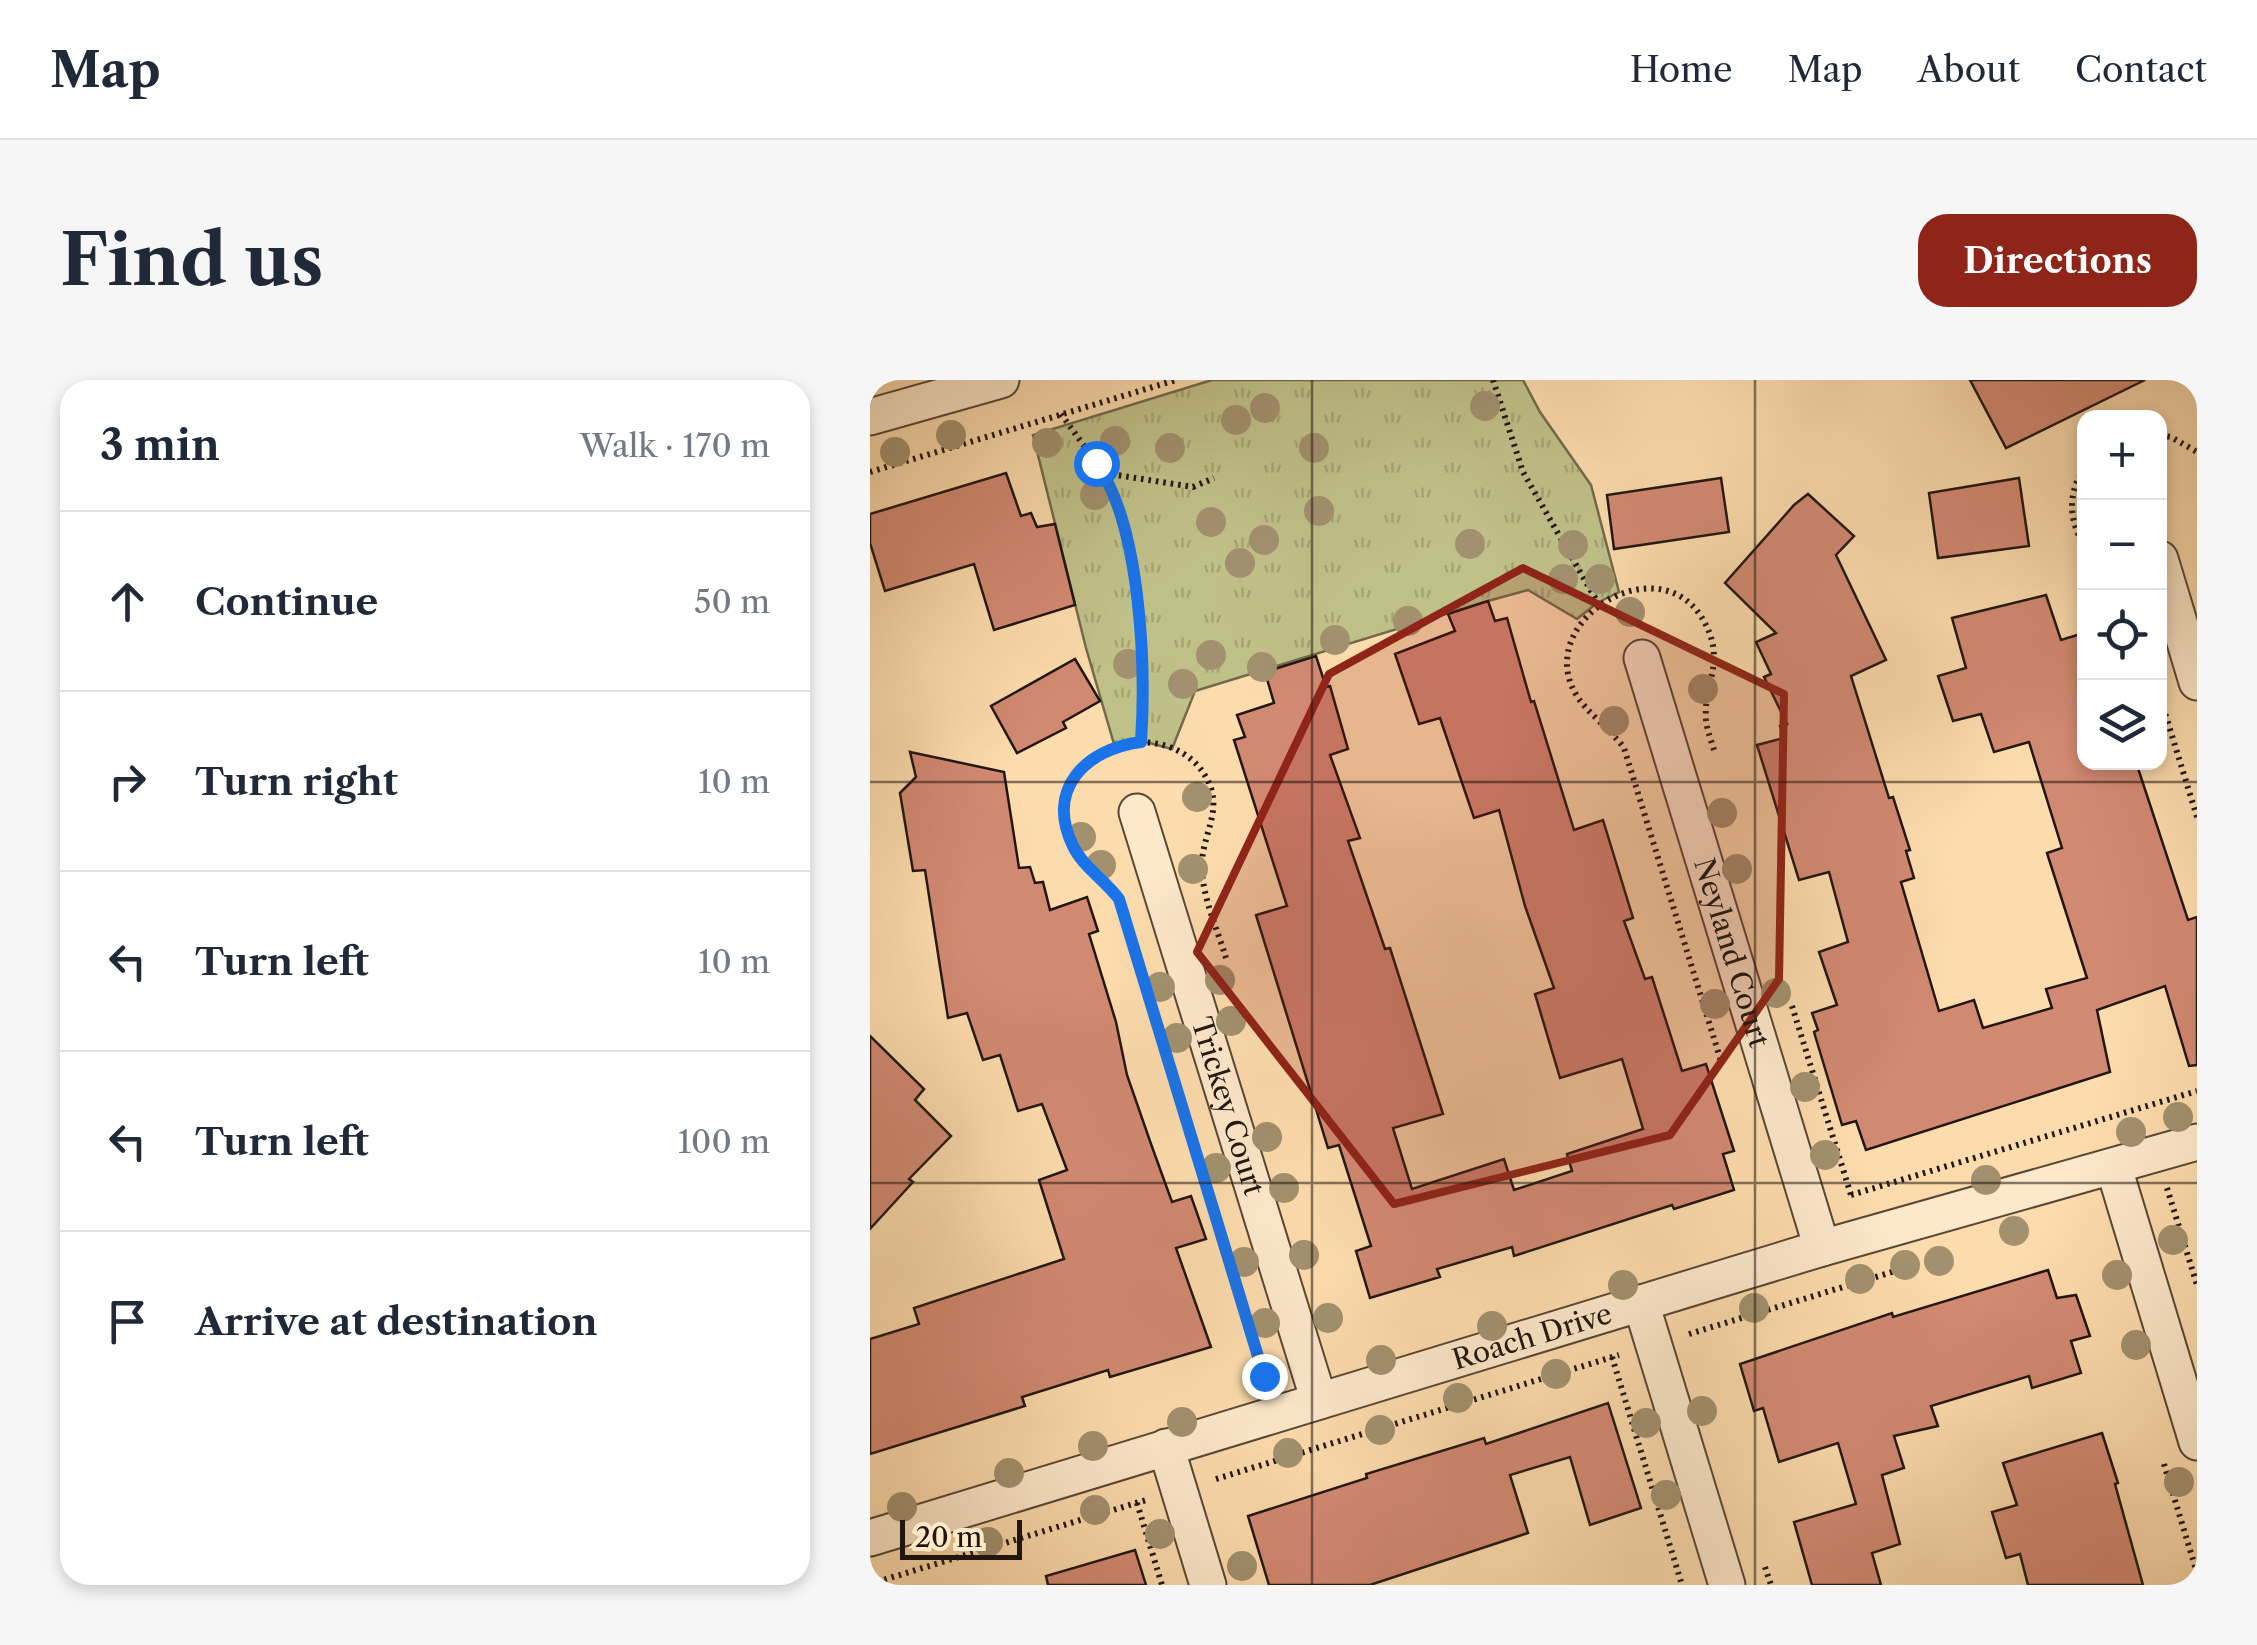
<!DOCTYPE html>
<meta charset="utf-8">
<style>
:root{--surface:#fff;--page:#f6f6f7;--text:#1f2937;--muted:#747a83;--line:#e0e1e3;--accent:#8f2418}
body{margin:0;font-family:"Libre Caslon Text",serif;background:var(--page);color:var(--text)}
.controls{position:absolute;right:30px;top:30px;display:grid;overflow:hidden;border-radius:20px;box-shadow:0 5px 15px #0003}
.controls button{width:90px;height:90px;display:grid;place-items:center;padding:0;border:0;border-bottom:2px solid var(--line);background:var(--surface);color:var(--text);font:50px sans-serif}
.scale{position:absolute;left:30px;bottom:25px;width:122px;box-sizing:border-box;padding-left:10px;border:5px solid #211610;border-top:0;font-size:28px;line-height:35px;white-space:nowrap;color:#211610;-webkit-text-stroke:8px #fde8ca;paint-order:stroke}
.stop{position:absolute;width:30px;height:30px;margin:-22px;border:8px solid #1a73e8;border-radius:50%;background:#fff}
.stop.end{background:#1a73e8;border-color:#fff;box-shadow:0 2px 10px #0008}
.list{margin:0;padding:0;list-style:none}
h2{display:flex;justify-content:space-between;align-items:center;height:130px;margin:0;padding:0 40px;font-size:42px}
h2 small{font-size:32px;font-weight:400;color:var(--muted)}
.list li{display:grid;grid-template-columns:65px 1fr auto;gap:30px;align-items:center;box-sizing:border-box;height:180px;padding:0 40px;border-top:2px solid var(--line)}
.list b{display:block;font-size:38px;white-space:nowrap}
.list em{font-size:32px;font-style:normal;color:var(--muted)}
.icon{flex:none;width:55px;height:55px;fill:none;stroke:currentColor;stroke-width:2;stroke-linecap:round;stroke-linejoin:round}
.map{position:relative;flex:none;width:1327px;height:1205px;overflow:hidden;border-radius:30px}
header{display:flex;align-items:center;gap:60px;box-sizing:border-box;height:140px;padding:0 50px;background:var(--surface);border-bottom:2px solid var(--line)}
header strong{font-size:48px}
nav{display:flex;gap:55px;margin-inline-start:auto;font-size:35px}
.intro{display:flex;align-items:center;justify-content:space-between;box-sizing:border-box;height:240px;padding:0 60px}
h1{margin:0;font-size:70px}
.button{padding:25px 45px;border-radius:30px;background:var(--accent);color:#fff;font-size:35px;font-weight:700}
main{display:flex;gap:60px;padding:0 60px}
aside{flex:1;background:var(--surface);border-radius:30px;box-shadow:0 5px 15px #0003}
.map>svg:first-child{display:block}
</style>
<header>
<strong>Map</strong>
<nav><a>Home</a><a>Map</a><a>About</a><a>Contact</a></nav>
</header>
<div class="intro"><h1>Find us</h1><a class="button">Directions</a></div>
<main>
<aside>
<h2>3 min<small>Walk · 170 m</small></h2>
<ul class="list">
<li><svg class="icon" aria-label="ahead" viewBox="0 0 24 24"><path d="M12 20V5M6 11l6-6 6 6"/></svg><div><b>Continue</b></div><em>50 m</em></li>
<li><svg class="icon" aria-label="right" viewBox="0 0 24 24"><path d="M7 20v-9h11M14 6l5 5-5 5"/></svg><div><b>Turn right</b></div><em>10 m</em></li>
<li><svg class="icon" aria-label="left" viewBox="0 0 24 24"><path d="M17 20v-9H6M10 6l-5 5 5 5"/></svg><div><b>Turn left</b></div><em>10 m</em></li>
<li><svg class="icon" aria-label="left" viewBox="0 0 24 24"><path d="M17 20v-9H6M10 6l-5 5 5 5"/></svg><div><b>Turn left</b></div><em>100 m</em></li>
<li><svg class="icon" aria-label="arrive" viewBox="0 0 24 24"><path d="M6 21V4h12l-3 4 3 4H6"/></svg><div><b>Arrive at destination</b></div></li>
</ul>
</aside>
<div class="map">
<svg width="1327" height="1205" viewBox="0 0 1327 1205">
<defs>
<pattern id="park-tufts" width="24" height="20" patternUnits="userSpaceOnUse" patternTransform="scale(2.5)"><rect width="24" height="20" fill="#c0c089"/><path d="M3 7l-1-3M5 7V3M7 7l1-3M15 17l-1-3M17 17v-4M19 17l1-3" fill="none" stroke="#a5a475"/></pattern>
</defs>
<rect width="100%" height="100%" fill="#fcdbad"/>
<filter id="stains"><feTurbulence type="fractalNoise" baseFrequency=".002" numOctaves="4"/><feColorMatrix values="0 0 0 0 .2 0 0 0 0 .09 0 0 0 0 .02 0 0 0 .5 -.17"/></filter>
<radialGradient id="worn" r=".72"><stop offset=".6" stop-color="#630" stop-opacity="0"/><stop offset="1" stop-color="#630" stop-opacity=".3"/></radialGradient>
<!-- park -->
<polygon fill="url(#park-tufts)" stroke="#706b4c" stroke-width="2.5" points="342,0 653,0 670,32 721,105 749,212 727,223 707,239 658,210 618,221 325,311 302,369 272,361 244,364 216,268 163,55"/>
<!-- building -->
<g fill="#d28972" stroke="#211610" stroke-width="2.5">
<polygon points="1100,0 1275,0 1136,68"/>
<polygon points="136,93 151,136 161,133 167,147 185,144 205,225 124,250 104,184 15,211 0,163 0,134"/>
<polygon points="851,98 859,152 744,169 737,115"/>
<polygon points="1149,98 1159,166 1068,178 1059,113"/>
<polygon points="938,114 984,156 966,175 1016,280 981,296 1019,418 1023,417 1040,470 1036,471 1044,498 1031,502 1069,631 1104,620 1113,648 1182,628 1176,609 1217,598 1177,473 1192,468 1159,362 1124,372 1111,334 1083,341 1068,296 1096,288 1082,238 1176,215 1191,260 1214,253 1214,382 1266,382 1318,540 1327,537 1327,685 1319,686 1295,606 1227,630 1240,692 996,770 986,741 972,745 944,652 948,650 942,633 967,625 949,572 978,562 959,492 929,500 887,365 914,358 910,346 917,344 894,297 901,294 886,262 906,253 855,203 924,125"/>
<polygon points="618,221 625,241 637,238 661,322 664,321 704,450 733,440 763,538 754,541 775,599 782,597 812,691 836,684 864,771 853,774 864,810 804,829 802,825 644,876 642,867 567,889 570,897 500,918 486,871 501,866 469,765 458,768 386,535 417,526 364,360 375,357 367,335 404,323 395,292 446,276 456,307 460,306 478,369 460,375 490,458 478,461 515,569 520,568 573,734 523,748 542,809 634,779 644,810 702,791 697,774 773,749 752,679 690,698 665,614 684,608 655,526 629,430 604,438 570,338 549,344 525,274 585,251 578,234"/>
<polygon points="205,279 230,321 193,342 196,348 147,373 121,326"/>
<polygon points="40,372 134,392 149,488 160,487 165,503 173,502 180,530 217,517 228,551 219,554 246,642 257,695 281,764 302,822 321,816 336,859 306,868 341,967 240,997 238,990 152,1017 155,1026 0,1074 0,959 49,944 44,928 194,879 169,800 197,790 172,724 148,731 130,675 113,680 97,633 78,638 55,490 43,491 30,413 46,397"/>
<polygon points="0,656 54,709 45,720 81,756 39,799 43,802 0,849"/>
<polygon points="1178,890 1187,918 1206,915 1220,956 1201,961 1211,993 1162,1008 1159,996 1061,1026 1068,1046 1024,1056 1034,1088 1012,1095 1030,1164 1002,1173 1011,1205 942,1205 924,1142 986,1124 968,1063 909,1082 893,1028 884,1031 870,984 1022,933 1023,937"/>
<polygon points="738,1023 771,1128 720,1145 700,1077 640,1095 658,1153 500,1205 399,1205 378,1136 497,1098 496,1094 614,1058 616,1064"/>
<polygon points="1232,1053 1248,1103 1245,1104 1273,1205 1158,1205 1150,1174 1136,1178 1122,1132 1147,1125 1133,1083"/>
<polygon points="265,1170 276,1205 178,1205 176,1196"/>
</g>
<g fill="none" stroke-linecap="round" stroke-linejoin="round">
<defs>
<g id="minor">
<polyline points="0,37 131,0"/>
<polyline points="1290,179 1327,302"/>
<path id="s1" d="M 772,278 L 952,868"/>
<path id="s2" d="M 267,432 L 449,1021"/>
<polyline points="1244,788 1327,1062"/>
<polyline points="771,923 857,1205"/>
<polyline points="296,1067 338,1205"/>
<path id="s3" d="M 0,1158 L 952,868 L 1327,762"/>
</g>
</defs>
<!-- minor casing -->
<use href="#minor" stroke="#584737" stroke-width="39"/>
<!-- path -->
<g stroke="#211610" stroke-width="6" stroke-dasharray="2.5 5" stroke-linecap="butt">
<polyline points="623,0 653,92 729,225"/>
<polyline points="191,34 233,92 252,134 269,240 271,362"/>
<polyline points="1290,55 1301,57 1327,72"/>
<path d="M 1214,88 C 1198,114 1198,138 1214,165"/>
<polyline points="0,92 306,0"/>
<polyline points="234,93 323,107 344,98"/>
<polyline points="1291,320 1327,437"/>
<path d="M 844,370 C 841,360 837,350 836,340 C 833,304 856,283 835,243 C 793,163 666,237 704,311 C 715,332 740,348 754,368 L 851,681"/>
<path d="M 356,578 C 347,548 330,512 332,481 C 334,452 353,429 337,399 C 300,329 167,365 201,460 C 209,485 234,499 249,519 L 394,996"/>
<polyline points="922,626 981,815"/>
<polyline points="1297,808 1327,905"/>
<polyline points="981,815 1327,711"/>
<polyline points="819,954 1032,889"/>
<polyline points="742,977 812,1205"/>
<polyline points="1294,1084 1327,1193"/>
<polyline points="346,1099 749,975"/>
<polyline points="267,1123 292,1205"/>
<polyline points="895,1187 901,1205"/>
<polyline points="0,1204 276,1120"/>
</g>
<!-- minor -->
<use href="#minor" stroke="#fde8ca" stroke-width="35"/>
</g>
<!-- trees -->
<g fill="#a2906e">
<circle cx="615" cy="26" r="15"/>
<circle cx="395" cy="28" r="15"/>
<circle cx="366" cy="40" r="15"/>
<circle cx="81" cy="55" r="15"/>
<circle cx="245" cy="61" r="15"/>
<circle cx="177" cy="63" r="15"/>
<circle cx="300" cy="68" r="15"/>
<circle cx="444" cy="68" r="15"/>
<circle cx="25" cy="72" r="15"/>
<circle cx="225" cy="115" r="15"/>
<circle cx="449" cy="131" r="15"/>
<circle cx="341" cy="142" r="15"/>
<circle cx="394" cy="160" r="15"/>
<circle cx="600" cy="164" r="15"/>
<circle cx="703" cy="165" r="15"/>
<circle cx="370" cy="183" r="15"/>
<circle cx="693" cy="199" r="15"/>
<circle cx="730" cy="199" r="15"/>
<circle cx="760" cy="232" r="15"/>
<circle cx="538" cy="241" r="15"/>
<circle cx="465" cy="260" r="15"/>
<circle cx="341" cy="275" r="15"/>
<circle cx="258" cy="284" r="15"/>
<circle cx="392" cy="287" r="15"/>
<circle cx="313" cy="304" r="15"/>
<circle cx="833" cy="309" r="15"/>
<circle cx="744" cy="341" r="15"/>
<circle cx="327" cy="417" r="15"/>
<circle cx="852" cy="433" r="15"/>
<circle cx="211" cy="457" r="15"/>
<circle cx="231" cy="485" r="15"/>
<circle cx="323" cy="489" r="15"/>
<circle cx="867" cy="489" r="15"/>
<circle cx="350" cy="600" r="15"/>
<circle cx="290" cy="607" r="15"/>
<circle cx="906" cy="613" r="15"/>
<circle cx="845" cy="624" r="15"/>
<circle cx="361" cy="641" r="15"/>
<circle cx="307" cy="658" r="15"/>
<circle cx="935" cy="707" r="15"/>
<circle cx="1308" cy="737" r="15"/>
<circle cx="1261" cy="752" r="15"/>
<circle cx="397" cy="757" r="15"/>
<circle cx="955" cy="775" r="15"/>
<circle cx="346" cy="788" r="15"/>
<circle cx="1116" cy="800" r="15"/>
<circle cx="414" cy="808" r="15"/>
<circle cx="1144" cy="851" r="15"/>
<circle cx="1303" cy="860" r="15"/>
<circle cx="434" cy="875" r="15"/>
<circle cx="1069" cy="881" r="15"/>
<circle cx="374" cy="882" r="15"/>
<circle cx="1035" cy="885" r="15"/>
<circle cx="1247" cy="895" r="15"/>
<circle cx="990" cy="899" r="15"/>
<circle cx="753" cy="905" r="15"/>
<circle cx="884" cy="928" r="15"/>
<circle cx="458" cy="938" r="15"/>
<circle cx="395" cy="943" r="15"/>
<circle cx="622" cy="946" r="15"/>
<circle cx="1266" cy="965" r="15"/>
<circle cx="511" cy="980" r="15"/>
<circle cx="686" cy="994" r="15"/>
<circle cx="588" cy="1018" r="15"/>
<circle cx="832" cy="1031" r="15"/>
<circle cx="312" cy="1042" r="15"/>
<circle cx="776" cy="1043" r="15"/>
<circle cx="510" cy="1050" r="15"/>
<circle cx="223" cy="1066" r="15"/>
<circle cx="418" cy="1073" r="15"/>
<circle cx="139" cy="1093" r="15"/>
<circle cx="1309" cy="1102" r="15"/>
<circle cx="796" cy="1115" r="15"/>
<circle cx="32" cy="1127" r="15"/>
<circle cx="225" cy="1130" r="15"/>
<circle cx="290" cy="1154" r="15"/>
<circle cx="118" cy="1162" r="15"/>
<circle cx="372" cy="1186" r="15"/>
</g>
<g fill="none" stroke-linecap="round" stroke-linejoin="round">
<!-- route -->
<path stroke="#1a73e8" stroke-width="12" d="M 226,83 C 271,144 276,287 271,362 C 216,369 175,409 203,466 C 213,487 235,500 249,519 L 394,996"/>
</g>
<!-- marked area -->
<path fill="#8f2418" fill-opacity="0.2" stroke="#8f2418" stroke-width="8" stroke-linejoin="round" d="M 653,188 L 914,314 L 909,599 L 800,755 L 524,824 L 327,572 L 459,294 Z"/>
<!-- grid -->
<path fill="none" stroke="#211610" stroke-width="2.5" stroke-opacity="0.55" d="M 442,0 L 442,1205M 885,0 L 885,1205M 0,402 L 1327,402M 0,803 L 1327,803"/>
<g text-anchor="middle" stroke-width="8" stroke-linejoin="round" paint-order="stroke">
<!-- street labels -->
<g font-size="28" fill="#211610" stroke="#fde8ca">
<text dy="10" stroke="none"><textPath href="#s1" startOffset="308">Neyland Court</textPath></text>
<text dy="10" stroke="none"><textPath href="#s2" startOffset="308">Trickey Court</textPath></text>
<text dy="10" stroke="none"><textPath href="#s3" startOffset="692">Roach Drive</textPath></text>
</g>
</g>
<rect width="100%" height="100%" filter="url(#stains)"/>
<rect width="100%" height="100%" fill="url(#worn)"/>
</svg>
<div class="controls">
<button>+</button>
<button>−</button>
<button><svg class="icon" aria-label="locate" viewBox="0 0 24 24"><circle cx="12" cy="12" r="6"/><path d="M12 2v4M12 18v4M2 12h4M18 12h4"/></svg></button>
<button><svg class="icon" aria-label="layers" viewBox="0 0 24 24"><path d="M12 4l9 5-9 5-9-5zM3 14l9 5 9-5"/></svg></button>
</div>
<div class="scale">20 m</div>
<div class="stop" style="left:226px;top:83px"></div>
<div class="stop end" style="left:394px;top:996px"></div>
</div>
</main>
